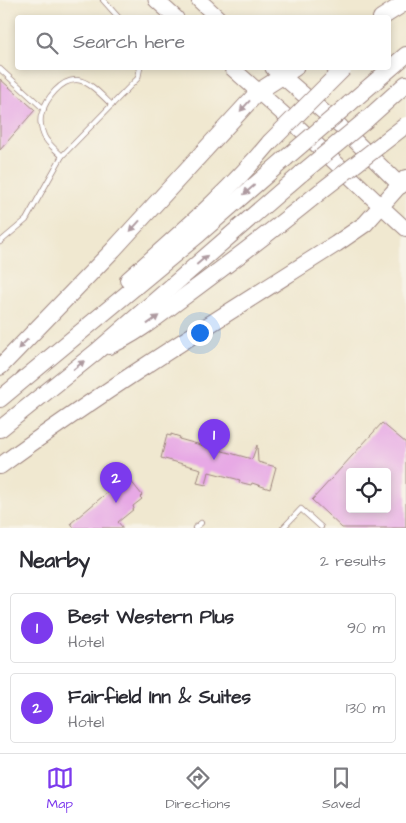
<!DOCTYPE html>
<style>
:root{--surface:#fff;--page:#f2f2f3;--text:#2b2b33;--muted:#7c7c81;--line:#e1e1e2;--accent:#7c3aed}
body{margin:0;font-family:"Architects Daughter",sans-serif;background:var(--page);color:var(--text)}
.controls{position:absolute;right:15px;bottom:15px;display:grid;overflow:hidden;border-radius:5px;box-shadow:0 2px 8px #0003}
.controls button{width:45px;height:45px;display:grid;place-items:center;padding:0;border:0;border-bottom:1px solid var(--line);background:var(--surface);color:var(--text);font:25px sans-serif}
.you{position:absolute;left:199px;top:332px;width:18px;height:18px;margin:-12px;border:4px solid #fff;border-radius:50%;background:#1a73e8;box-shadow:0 0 0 8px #1a73e833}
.badge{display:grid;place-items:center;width:32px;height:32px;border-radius:50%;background:var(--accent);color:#fff;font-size:16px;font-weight:700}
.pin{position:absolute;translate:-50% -41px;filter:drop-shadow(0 1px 2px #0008)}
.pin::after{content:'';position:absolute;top:26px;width:18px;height:15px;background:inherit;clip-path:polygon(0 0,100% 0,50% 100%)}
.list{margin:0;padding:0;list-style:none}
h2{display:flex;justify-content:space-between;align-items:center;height:65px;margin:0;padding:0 20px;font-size:21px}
h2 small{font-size:16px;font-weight:400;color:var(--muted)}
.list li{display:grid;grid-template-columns:32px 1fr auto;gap:15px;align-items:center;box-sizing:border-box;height:70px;margin:0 10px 10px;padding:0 10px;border:1px solid var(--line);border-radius:5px}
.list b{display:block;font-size:19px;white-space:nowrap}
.list p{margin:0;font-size:16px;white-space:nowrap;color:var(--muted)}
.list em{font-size:16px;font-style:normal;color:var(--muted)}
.icon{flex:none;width:28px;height:28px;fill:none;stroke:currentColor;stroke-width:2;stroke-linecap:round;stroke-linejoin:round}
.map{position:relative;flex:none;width:406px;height:528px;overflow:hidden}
.search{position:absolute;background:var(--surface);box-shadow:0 2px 8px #0003;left:15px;right:15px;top:15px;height:55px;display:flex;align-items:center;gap:12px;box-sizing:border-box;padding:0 18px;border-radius:5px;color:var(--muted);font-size:19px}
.sheet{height:225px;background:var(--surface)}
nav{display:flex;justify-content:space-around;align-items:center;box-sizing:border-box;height:70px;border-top:1px solid var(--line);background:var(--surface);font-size:14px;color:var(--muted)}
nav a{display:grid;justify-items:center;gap:2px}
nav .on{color:var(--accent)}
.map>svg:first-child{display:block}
</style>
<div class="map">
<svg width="406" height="528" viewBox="0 0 406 528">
<rect width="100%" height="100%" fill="#f7f3e8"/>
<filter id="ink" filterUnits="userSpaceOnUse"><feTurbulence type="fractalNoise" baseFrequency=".02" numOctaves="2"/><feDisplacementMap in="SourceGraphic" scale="10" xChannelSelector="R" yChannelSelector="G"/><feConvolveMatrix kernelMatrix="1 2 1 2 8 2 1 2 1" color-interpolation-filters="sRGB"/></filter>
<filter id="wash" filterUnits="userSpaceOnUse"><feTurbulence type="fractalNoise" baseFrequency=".0096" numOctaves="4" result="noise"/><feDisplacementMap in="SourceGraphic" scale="20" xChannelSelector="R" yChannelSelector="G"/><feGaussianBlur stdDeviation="1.12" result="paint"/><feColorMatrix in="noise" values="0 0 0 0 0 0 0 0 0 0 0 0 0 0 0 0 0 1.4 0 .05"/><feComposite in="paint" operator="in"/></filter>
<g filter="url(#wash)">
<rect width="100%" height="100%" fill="#f0e8d0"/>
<g id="blocks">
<!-- building -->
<g fill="#e7a9e5" fill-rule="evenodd">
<polygon points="0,79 35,110 0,150"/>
<path d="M 382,423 L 406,443 L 406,528 L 342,528 L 312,500 ZM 350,472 L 387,472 L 387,509 L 350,509 Z"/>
<polygon points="171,434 180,437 179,439 252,459 257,445 258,462 276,467 270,489 252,483 251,485 239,482 240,480 209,472 206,485 197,483 201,469 161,458 167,435 171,436"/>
<polygon points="130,480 142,495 140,497 142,499 133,506 134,509 118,522 123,528 74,528 71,523 115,486 117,488 125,481 127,483"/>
</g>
</g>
</g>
<g filter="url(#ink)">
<use href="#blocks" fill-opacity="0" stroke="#9d847e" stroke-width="1"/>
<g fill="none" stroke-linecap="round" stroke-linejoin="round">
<defs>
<g id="service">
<polyline points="103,0 119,18"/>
<polyline points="0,69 44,109"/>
<path d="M 62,156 C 56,150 47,143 44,136 C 41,129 39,119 42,113 C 46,99 61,79 77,80 C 90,81 103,97 112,105"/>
<polyline points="0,242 26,220 62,156 138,78 140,68"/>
<polyline points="195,528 201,523"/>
<polyline points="283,528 301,509 321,527"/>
</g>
<polyline id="primary" points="381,206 406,229"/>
<g id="trunk">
<polyline points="156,0 176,18"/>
<polyline points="199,0 218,18"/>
<polyline points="232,68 299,128 381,206"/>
<polyline points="273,68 341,127 401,186"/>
</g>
<g id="motorway">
<polyline points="381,18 406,2"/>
<polyline points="349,104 406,55"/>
<polyline points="366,120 406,84"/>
<path d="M 128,280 C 177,236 228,193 270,142"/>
<path d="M 109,346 C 137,334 161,314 185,296 C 231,262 277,227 321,191"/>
<polyline points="0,367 113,250 259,91 295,68"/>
<polyline points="0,399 199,234 286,158"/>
<polyline points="0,429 96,352 302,173"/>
<path d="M 0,466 C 108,387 223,316 336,244 L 365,224 L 406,178"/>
</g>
</defs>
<!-- service casing -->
<use href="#service" stroke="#9d847e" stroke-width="6"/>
<!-- primary casing -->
<use href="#primary" stroke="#9d847e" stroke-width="16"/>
<!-- trunk casing -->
<use href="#trunk" stroke="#9d847e" stroke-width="17"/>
<!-- motorway casing -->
<use href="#motorway" stroke="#9d847e" stroke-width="18"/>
<!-- service -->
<use href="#service" stroke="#fff" stroke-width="4.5"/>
<!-- primary -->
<use href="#primary" stroke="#fff" stroke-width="14"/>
<!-- trunk -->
<use href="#trunk" stroke="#fff" stroke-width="15"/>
<!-- motorway -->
<use href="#motorway" stroke="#fff" stroke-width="16"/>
<defs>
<g id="motorway-bridge">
<polyline points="270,142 344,68"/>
<polyline points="286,158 349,104"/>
<polyline points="302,173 366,120"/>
<polyline points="321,191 406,125"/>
</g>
</defs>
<!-- motorway-bridge casing -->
<use href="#motorway-bridge" stroke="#9d847e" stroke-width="18" stroke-linecap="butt"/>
<!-- motorway-bridge -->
<use href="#motorway-bridge" stroke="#fff" stroke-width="16"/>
</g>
<!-- one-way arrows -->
<defs><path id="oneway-solid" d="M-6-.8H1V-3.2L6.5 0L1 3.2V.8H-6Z" transform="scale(1.25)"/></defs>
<g fill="#ae9aa0">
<use href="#oneway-solid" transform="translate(245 106) rotate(132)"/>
<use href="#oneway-solid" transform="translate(249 190) rotate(139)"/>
<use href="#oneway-solid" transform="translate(135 226) rotate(132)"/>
<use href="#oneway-solid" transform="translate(202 260) rotate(-41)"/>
<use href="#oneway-solid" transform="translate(153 320) rotate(-36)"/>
<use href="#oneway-solid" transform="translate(23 344) rotate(135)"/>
<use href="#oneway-solid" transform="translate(79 365) rotate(-39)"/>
</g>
</g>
</svg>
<div class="controls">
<button><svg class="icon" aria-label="locate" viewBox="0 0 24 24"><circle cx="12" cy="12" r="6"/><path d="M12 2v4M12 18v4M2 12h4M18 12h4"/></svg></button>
</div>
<div class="you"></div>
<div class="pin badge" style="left:214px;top:460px">1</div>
<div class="pin badge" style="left:116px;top:503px">2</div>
<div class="search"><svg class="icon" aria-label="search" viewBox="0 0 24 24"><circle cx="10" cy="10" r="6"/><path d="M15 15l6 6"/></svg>Search here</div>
</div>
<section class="sheet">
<h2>Nearby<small>2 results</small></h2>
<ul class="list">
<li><span class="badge">1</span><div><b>Best Western Plus</b><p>Hotel</p></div><em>90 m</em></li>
<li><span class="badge">2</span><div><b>Fairfield Inn &amp; Suites</b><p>Hotel</p></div><em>130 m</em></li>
</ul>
</section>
<nav>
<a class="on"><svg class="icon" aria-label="map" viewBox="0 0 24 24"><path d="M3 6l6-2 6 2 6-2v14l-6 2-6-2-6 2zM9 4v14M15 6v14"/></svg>Map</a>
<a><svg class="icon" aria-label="directions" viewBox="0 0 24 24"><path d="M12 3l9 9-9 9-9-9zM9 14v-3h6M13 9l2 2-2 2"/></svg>Directions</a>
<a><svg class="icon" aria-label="saved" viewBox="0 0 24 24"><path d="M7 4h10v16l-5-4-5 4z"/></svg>Saved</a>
</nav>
